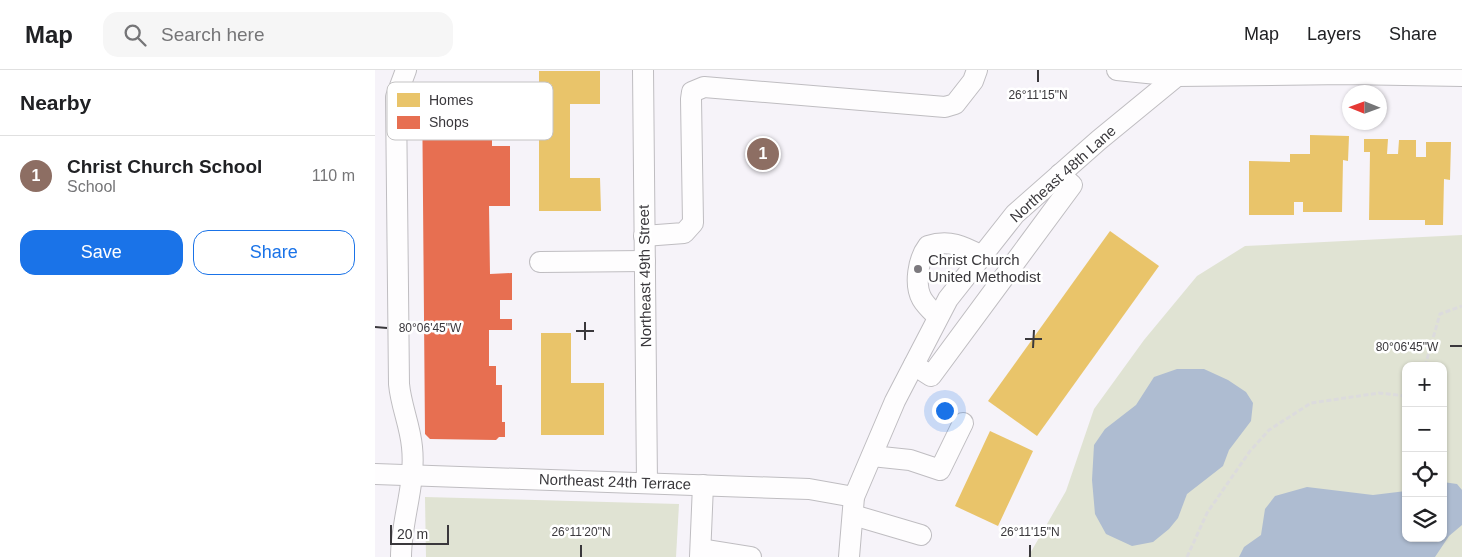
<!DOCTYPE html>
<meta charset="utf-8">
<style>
:root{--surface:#fff;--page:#f6f6f6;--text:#202124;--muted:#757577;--line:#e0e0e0;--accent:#1a73e8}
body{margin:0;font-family:Helvetica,sans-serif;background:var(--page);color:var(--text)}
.controls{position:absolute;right:15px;bottom:15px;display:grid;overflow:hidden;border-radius:10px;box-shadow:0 1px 4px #0004}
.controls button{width:45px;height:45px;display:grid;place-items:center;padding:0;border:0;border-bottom:1px solid var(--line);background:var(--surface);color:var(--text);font:25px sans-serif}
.compass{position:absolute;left:967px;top:15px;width:45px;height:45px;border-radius:50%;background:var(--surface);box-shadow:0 1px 4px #0004;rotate:271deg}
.scale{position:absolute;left:15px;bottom:12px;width:59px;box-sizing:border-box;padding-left:5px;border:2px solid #3a383c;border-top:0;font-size:14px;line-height:18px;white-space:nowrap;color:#3a383c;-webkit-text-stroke:4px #fff;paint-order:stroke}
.you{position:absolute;left:569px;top:340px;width:18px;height:18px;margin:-12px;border:4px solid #fff;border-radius:50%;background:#1a73e8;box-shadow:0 0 0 8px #1a73e833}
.badge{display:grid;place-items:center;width:32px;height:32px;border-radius:50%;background:var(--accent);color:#fff;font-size:16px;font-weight:700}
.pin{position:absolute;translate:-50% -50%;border:2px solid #fff;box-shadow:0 1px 5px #0006}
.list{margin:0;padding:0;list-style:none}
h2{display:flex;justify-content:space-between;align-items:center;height:65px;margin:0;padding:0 20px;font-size:21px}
h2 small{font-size:16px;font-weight:400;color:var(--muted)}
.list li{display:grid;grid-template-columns:32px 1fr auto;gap:15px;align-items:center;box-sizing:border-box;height:80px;padding:0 20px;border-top:1px solid var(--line)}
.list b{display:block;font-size:19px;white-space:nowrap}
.list p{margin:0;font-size:16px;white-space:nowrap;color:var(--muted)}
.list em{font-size:16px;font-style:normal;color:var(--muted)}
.actions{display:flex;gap:10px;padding:15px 20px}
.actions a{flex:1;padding:11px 0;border:1px solid var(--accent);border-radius:15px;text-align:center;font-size:18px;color:var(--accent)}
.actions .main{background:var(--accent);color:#fff}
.icon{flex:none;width:28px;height:28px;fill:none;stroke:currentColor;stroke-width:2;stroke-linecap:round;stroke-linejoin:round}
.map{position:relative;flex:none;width:1087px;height:487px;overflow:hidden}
header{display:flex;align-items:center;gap:30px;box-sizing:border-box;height:70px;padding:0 25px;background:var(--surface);border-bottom:1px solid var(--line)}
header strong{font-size:24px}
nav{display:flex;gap:28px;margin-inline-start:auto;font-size:18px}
.search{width:350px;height:45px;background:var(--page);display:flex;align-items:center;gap:12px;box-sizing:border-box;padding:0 18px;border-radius:15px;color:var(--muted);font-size:19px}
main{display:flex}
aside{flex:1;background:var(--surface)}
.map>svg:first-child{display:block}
</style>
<header>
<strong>Map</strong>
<div class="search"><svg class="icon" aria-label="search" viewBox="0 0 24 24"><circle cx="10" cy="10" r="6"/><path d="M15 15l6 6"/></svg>Search here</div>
<nav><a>Map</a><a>Layers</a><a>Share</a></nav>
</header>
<main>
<aside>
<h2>Nearby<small></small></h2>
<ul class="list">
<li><span class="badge" style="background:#8d6e63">1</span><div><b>Christ Church School</b><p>School</p></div><em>110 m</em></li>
</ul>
<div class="actions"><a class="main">Save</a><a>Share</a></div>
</aside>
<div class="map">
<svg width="1087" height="487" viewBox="0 0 1087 487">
<rect width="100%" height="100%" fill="#f6f3f9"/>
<!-- green -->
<g fill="#e0e3d3" fill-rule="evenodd">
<path d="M 1087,165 L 1087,487 L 653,487 L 691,421 L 719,339 L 769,270 L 822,206 L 870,176 ZM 1031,296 L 1068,296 L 1068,468 L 1031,468 Z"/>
<polygon points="50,427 304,434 301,487 51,487"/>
</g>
<!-- water -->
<g fill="#aebcd1">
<polygon points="802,299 829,299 853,310 871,322 878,333 876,351 854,380 848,396 812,424 803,448 794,459 778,472 757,476 731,464 720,444 717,410 719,375 730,359 761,335 779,307"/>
<polygon points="1068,412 1082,414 1087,420 1087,455 1074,466 1060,487 864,487 869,477 886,465 890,439 900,426 932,417 998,425 1031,421 1031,468 1068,468"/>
</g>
<!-- homes -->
<g fill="#e9c46a">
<polygon points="164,1 225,1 225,34 195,34 195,108 225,108 226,141 164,141"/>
<polygon points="935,65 974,66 973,91 968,90 967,142 928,142 928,132 919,132 919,145 874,145 874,91 915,92 915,84 935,84"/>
<polygon points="989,69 1013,69 1012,84 1023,84 1024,70 1041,70 1041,87 1051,87 1051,72 1076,72 1075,110 1069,109 1068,155 1050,155 1050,150 994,150 995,82 989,82"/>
<polygon points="735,161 784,196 662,366 613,331"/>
<polygon points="166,263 196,263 196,313 229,313 229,365 166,365"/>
<polygon points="615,361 658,381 623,456 580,436"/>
</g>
<!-- shops -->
<polygon fill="#e76f51" points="47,12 117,12 117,76 135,76 135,136 114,136 115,204 137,203 137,230 125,230 125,249 137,249 137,260 114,260 114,296 121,296 121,315 127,315 127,352 130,352 130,367 124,367 121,370 55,369 50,364"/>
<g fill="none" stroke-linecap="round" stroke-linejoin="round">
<defs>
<g id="minor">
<polyline points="268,0 272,413"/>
<polyline points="742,0 802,6 971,4 1087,6"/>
<polyline points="269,166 309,163 318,153 316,29 317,22 329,17 570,37 580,34 598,11 602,0"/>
<polyline points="165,192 270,191"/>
<path d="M 563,247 C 558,242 551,236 547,229 C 539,215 543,189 553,176 C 574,169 588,176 607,186"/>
<polyline points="539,295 556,306 697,115 685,104"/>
<polyline points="497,386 535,390 565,400 588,353"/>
<polyline points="0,404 434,419 479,427"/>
<polyline points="478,445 546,465"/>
<polyline points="326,479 376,487"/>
<path d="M 26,487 C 26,450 41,415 37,377 C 35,355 26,336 24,314 L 21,27 L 31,0"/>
<polyline points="325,487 328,415"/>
<polyline points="474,487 479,427 520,331 573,229 640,144 724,70 802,6"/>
</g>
</defs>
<!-- minor casing -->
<use href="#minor" stroke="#bfbdc1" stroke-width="22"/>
<!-- path -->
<g stroke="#dcdbdd" stroke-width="3" stroke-dasharray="5 2.5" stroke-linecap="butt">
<polyline points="1050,296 1065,244 1087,236"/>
<polyline points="812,487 832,443 875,381 894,360 936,333 1004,323 1031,326"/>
</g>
<!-- minor -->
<use href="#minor" stroke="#fefdfe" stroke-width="20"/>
</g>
<!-- ticks -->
<path fill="none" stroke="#3a383c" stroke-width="2" d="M 663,12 L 663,0M 0,257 L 12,258M 201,261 L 219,261M 650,269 L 667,269M 210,270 L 210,252M 1075,276 L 1087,276M 658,278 L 659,260M 206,487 L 206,475M 655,487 L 655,475"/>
<!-- markers -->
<circle fill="#7c797e" stroke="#fff" stroke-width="2" cx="543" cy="199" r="5"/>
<g text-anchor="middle" stroke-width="5" stroke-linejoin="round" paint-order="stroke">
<!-- street labels -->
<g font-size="15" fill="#3a383c" stroke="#fff">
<text transform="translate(688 104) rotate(-42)" y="5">Northeast 48th Lane</text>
<text transform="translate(270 206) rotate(-91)" y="5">Northeast 49th Street</text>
<text transform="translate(240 412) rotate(2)" y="5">Northeast 24th Terrace</text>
</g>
<!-- poi labels -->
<g font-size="15" fill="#3a383c" stroke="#fff" text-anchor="start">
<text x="553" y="195">Christ Church<tspan x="553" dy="17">United Methodist</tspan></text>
</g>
</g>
<!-- legend -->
<rect x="12" y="12" width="166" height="58" rx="8" fill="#fff" stroke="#c4c3c4" stroke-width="1"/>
<rect x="22" y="23" width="23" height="14" fill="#e9c46a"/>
<rect x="22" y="46" width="23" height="13" fill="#e76f51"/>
<g font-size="14" fill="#3a383c">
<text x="54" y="35">Homes</text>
<text x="54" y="57">Shops</text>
</g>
<g font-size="12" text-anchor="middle" fill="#3a383c" stroke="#fff" stroke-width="5" stroke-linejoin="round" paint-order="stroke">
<text x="663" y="29">26°11'15"N</text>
<text x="55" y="262">80°06'45"W</text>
<text x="1032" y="281">80°06'45"W</text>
<text x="206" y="466">26°11'20"N</text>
<text x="655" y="466">26°11'15"N</text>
</g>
</svg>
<div class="controls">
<button>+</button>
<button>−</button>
<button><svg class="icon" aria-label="locate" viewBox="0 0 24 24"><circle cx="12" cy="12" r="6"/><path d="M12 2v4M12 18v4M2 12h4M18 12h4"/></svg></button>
<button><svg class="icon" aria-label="layers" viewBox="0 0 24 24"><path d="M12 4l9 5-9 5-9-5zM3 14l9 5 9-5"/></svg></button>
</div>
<svg class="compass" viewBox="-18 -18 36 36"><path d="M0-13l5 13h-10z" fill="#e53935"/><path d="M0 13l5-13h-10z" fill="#757577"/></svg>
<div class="scale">20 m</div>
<div class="you"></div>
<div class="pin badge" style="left:388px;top:84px;background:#8d6e63">1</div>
</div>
</main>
